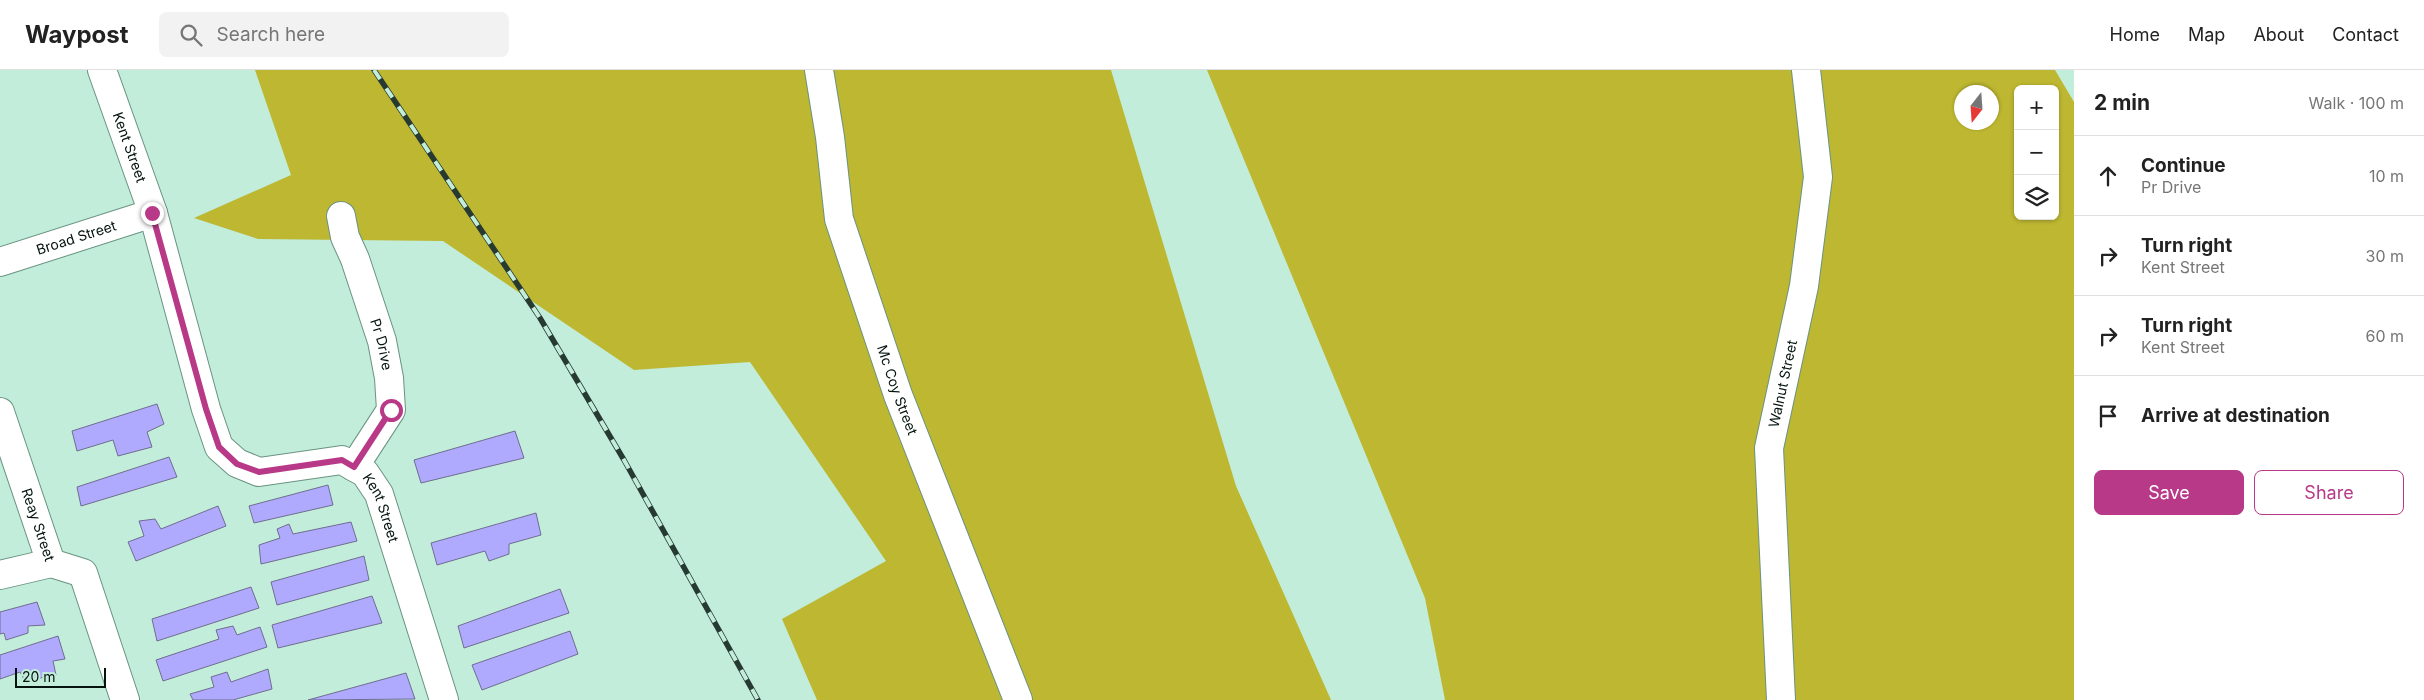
<!DOCTYPE html>
<meta charset="utf-8">
<style>
:root{--surface:#fff;--page:#f2f2f2;--text:#222;--muted:#767676;--line:#e0e0e0;--accent:#b73987}
body{margin:0;font-family:Inter,sans-serif;background:var(--page);color:var(--text)}
.controls{position:absolute;right:15px;top:15px;display:grid;overflow:hidden;border-radius:8px;box-shadow:0 1px 4px #0004}
.controls button{width:45px;height:45px;display:grid;place-items:center;padding:0;border:0;border-bottom:1px solid var(--line);background:var(--surface);color:var(--text);font:25px sans-serif}
.compass{position:absolute;left:1954px;top:15px;width:45px;height:45px;border-radius:50%;background:var(--surface);box-shadow:0 1px 4px #0004;rotate:197deg}
.scale{position:absolute;left:15px;bottom:12px;width:91px;box-sizing:border-box;padding-left:5px;border:2px solid #04130d;border-top:0;font-size:14px;line-height:18px;white-space:nowrap;color:#04130d;-webkit-text-stroke:4px #c2edda;paint-order:stroke}
.stop{position:absolute;width:15px;height:15px;margin:-11px;border:4px solid #b73987;border-radius:50%;background:#fff}
.stop.end{background:#b73987;border-color:#fff;box-shadow:0 1px 5px #0008}
.list{margin:0;padding:0;list-style:none}
h2{display:flex;justify-content:space-between;align-items:center;height:65px;margin:0;padding:0 20px;font-size:21px}
h2 small{font-size:16px;font-weight:400;color:var(--muted)}
.list li{display:grid;grid-template-columns:32px 1fr auto;gap:15px;align-items:center;box-sizing:border-box;height:80px;padding:0 20px;border-top:1px solid var(--line)}
.list b{display:block;font-size:19px;white-space:nowrap}
.list p{margin:0;font-size:16px;white-space:nowrap;color:var(--muted)}
.list em{font-size:16px;font-style:normal;color:var(--muted)}
.actions{display:flex;gap:10px;padding:15px 20px}
.actions a{flex:1;padding:11px 0;border:1px solid var(--accent);border-radius:8px;text-align:center;font-size:18px;color:var(--accent)}
.actions .main{background:var(--accent);color:#fff}
.icon{flex:none;width:28px;height:28px;fill:none;stroke:currentColor;stroke-width:2;stroke-linecap:round;stroke-linejoin:round}
.map{position:relative;flex:none;width:2074px;height:630px;overflow:hidden}
header{display:flex;align-items:center;gap:30px;box-sizing:border-box;height:70px;padding:0 25px;background:var(--surface);border-bottom:1px solid var(--line)}
header strong{font-size:24px}
nav{display:flex;gap:28px;margin-inline-start:auto;font-size:18px}
.search{width:350px;height:45px;background:var(--page);display:flex;align-items:center;gap:12px;box-sizing:border-box;padding:0 18px;border-radius:8px;color:var(--muted);font-size:19px}
main{display:flex}
aside{flex:1;background:var(--surface)}
.map>svg:first-child{display:block}
</style>
<header>
<strong>Waypost</strong>
<div class="search"><svg class="icon" aria-label="search" viewBox="0 0 24 24"><circle cx="10" cy="10" r="6"/><path d="M15 15l6 6"/></svg>Search here</div>
<nav><a>Home</a><a>Map</a><a>About</a><a>Contact</a></nav>
</header>
<main>
<div class="map">
<svg width="2074" height="630" viewBox="0 0 2074 630">
<rect width="100%" height="100%" fill="#c2edda"/>
<!-- forest -->
<g fill="#bdb731" fill-rule="evenodd">
<polygon points="255,0 1111,0 1236,416 1331,630 817,630 782,549 886,491 750,292 634,300 443,171 258,169 194,148 291,105"/>
<path d="M 1207,0 L 2055,0 L 2074,32 L 2074,630 L 1445,630 L 1425,528 ZM 2018,19 L 2055,19 L 2055,146 L 2018,146 ZM 1962,22 L 1992,22 L 1992,52 L 1962,52 Z"/>
</g>
<!-- building -->
<g fill="#b0aafe" stroke="#6f6d8f">
<polygon points="157,334 164,354 147,362 152,377 118,386 113,370 77,381 72,361"/>
<polygon points="515,361 524,388 421,413 414,390"/>
<polygon points="169,387 177,407 81,436 77,417"/>
<polygon points="328,415 333,435 254,453 249,436"/>
<polygon points="218,436 226,456 136,491 128,472 144,466 139,451 155,449 161,459"/>
<polygon points="536,443 541,465 509,474 509,484 489,491 485,481 437,495 431,473"/>
<polygon points="351,452 357,471 261,494 259,475 280,468 277,459 289,454 293,464"/>
<polygon points="364,486 369,510 277,535 271,512"/>
<polygon points="251,517 259,538 157,571 152,549"/>
<polygon points="560,519 569,543 464,578 458,556"/>
<polygon points="372,526 382,553 278,578 272,555"/>
<polygon points="37,532 45,555 28,556 28,563 6,570 4,563 0,564 0,542"/>
<polygon points="233,556 237,565 260,557 267,577 163,611 156,590 219,569 216,560"/>
<polygon points="570,561 578,584 482,620 472,595"/>
<polygon points="58,566 65,589 53,591 56,605 25,611 20,602 0,609 0,585"/>
<polygon points="268,599 272,619 233,630 193,630 190,624 214,617 211,607 227,602 231,612"/>
<polygon points="406,603 415,629 308,630"/>
</g>
<g fill="none" stroke-linecap="round" stroke-linejoin="round">
<defs>
<g id="minor">
<path id="s1" d="M 102,0 L 153,143 L 206,339 L 219,377 L 237,393 L 259,402 L 342,390 L 365,403 L 379,424 L 444,630"/>
<path id="s2" d="M 819,0 L 830,67 L 839,149 L 898,325 L 1018,630"/>
<path id="s3" d="M 341,146 L 345,167 L 355,189 L 382,271 L 389,308 L 391,340 L 354,397"/>
<path id="s4" d="M 0,192 L 153,143"/>
<path id="s5" d="M 0,342 L 51,493 L 83,503 L 125,630"/>
<polyline points="0,505 51,493"/>
<path id="s6" d="M 1781,630 L 1769,378 L 1804,216 L 1818,107 L 1806,0"/>
</g>
</defs>
<!-- minor casing -->
<use href="#minor" stroke="#6a9382" stroke-width="30"/>
<!-- minor -->
<use href="#minor" stroke="#fff" stroke-width="28"/>
<defs>
<polyline id="rail" points="374,0 540,248 624,390 758,630"/>
</defs>
<!-- rail casing -->
<use href="#rail" stroke="#263a32" stroke-width="5.5"/>
<!-- rail -->
<use href="#rail" stroke="#c2edda" stroke-width="4" stroke-dasharray="11" stroke-linecap="butt"/>
</g>
<g fill="none" stroke-linecap="round" stroke-linejoin="round">
<!-- route -->
<polyline stroke="#b73987" stroke-width="6" points="152,143 206,339 219,377 237,394 259,402 342,390 354,397 391,340"/>
</g>
<g text-anchor="middle" stroke-width="5" stroke-linejoin="round" paint-order="stroke">
<!-- street labels -->
<g font-size="14" fill="#04130d" stroke="#c2edda">
<text dy="5" stroke="none"><textPath href="#s1" startOffset="82">Kent Street</textPath></text>
<text dy="5" stroke="none"><textPath href="#s4" startOffset="80">Broad Street</textPath></text>
<text dy="5" stroke="none"><textPath href="#s3" startOffset="135">Pr Drive</textPath></text>
<text dy="5" stroke="none"><textPath href="#s6" startOffset="318">Walnut Street</textPath></text>
<text dy="5" stroke="none"><textPath href="#s2" startOffset="331">Mc Coy Street</textPath></text>
<text dy="5" stroke="none"><textPath href="#s1" startOffset="592">Kent Street</textPath></text>
<text dy="5" stroke="none"><textPath href="#s5" startOffset="119">Reay Street</textPath></text>
</g>
</g>
</svg>
<div class="controls">
<button>+</button>
<button>−</button>
<button><svg class="icon" aria-label="layers" viewBox="0 0 24 24"><path d="M12 4l9 5-9 5-9-5zM3 14l9 5 9-5"/></svg></button>
</div>
<svg class="compass" viewBox="-18 -18 36 36"><path d="M0-13l5 13h-10z" fill="#e53935"/><path d="M0 13l5-13h-10z" fill="#767676"/></svg>
<div class="scale">20 m</div>
<div class="stop" style="left:391px;top:340px"></div>
<div class="stop end" style="left:152px;top:143px"></div>
</div>
<aside>
<h2>2 min<small>Walk · 100 m</small></h2>
<ul class="list">
<li><svg class="icon" aria-label="ahead" viewBox="0 0 24 24"><path d="M12 20V5M6 11l6-6 6 6"/></svg><div><b>Continue</b><p>Pr Drive</p></div><em>10 m</em></li>
<li><svg class="icon" aria-label="right" viewBox="0 0 24 24"><path d="M7 20v-9h11M14 6l5 5-5 5"/></svg><div><b>Turn right</b><p>Kent Street</p></div><em>30 m</em></li>
<li><svg class="icon" aria-label="right" viewBox="0 0 24 24"><path d="M7 20v-9h11M14 6l5 5-5 5"/></svg><div><b>Turn right</b><p>Kent Street</p></div><em>60 m</em></li>
<li><svg class="icon" aria-label="arrive" viewBox="0 0 24 24"><path d="M6 21V4h12l-3 4 3 4H6"/></svg><div><b>Arrive at destination</b></div></li>
</ul>
<div class="actions"><a class="main">Save</a><a>Share</a></div>
</aside>
</main>
